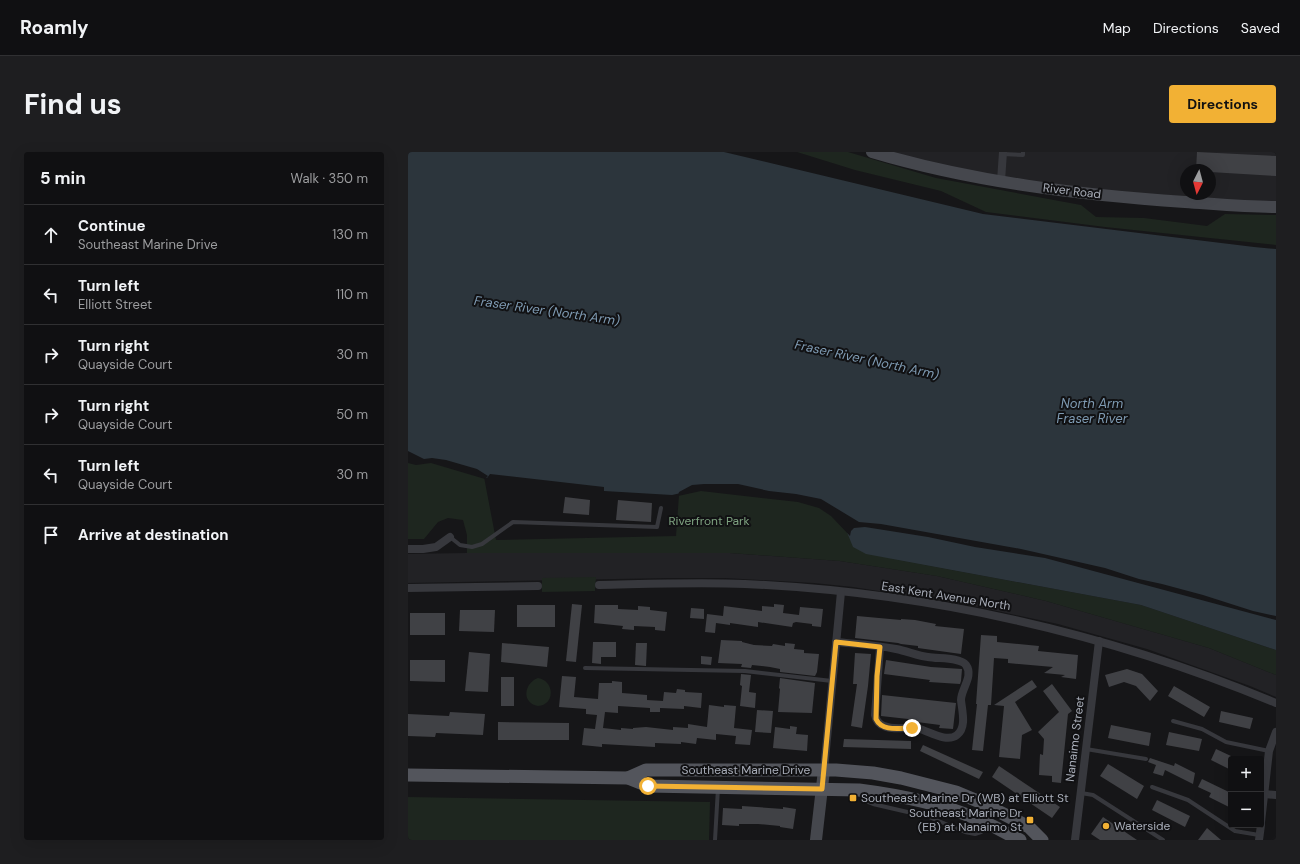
<!DOCTYPE html>
<meta charset="utf-8">
<style>
:root{--surface:#101012;--page:#1e1e20;--text:#f1f3f6;--muted:#9c9d9f;--line:#303032;--accent:#f2b134}
body{margin:0;font-family:"DM Sans",sans-serif;background:var(--page);color:var(--text)}
.controls{position:absolute;right:12px;bottom:12px;display:grid;overflow:hidden;border-radius:4px;box-shadow:0 4px 16px #0002}
.controls button{width:36px;height:36px;display:grid;place-items:center;padding:0;border:0;border-bottom:1px solid var(--line);background:var(--surface);color:var(--text);font:20px sans-serif}
.compass{position:absolute;left:772px;top:12px;width:36px;height:36px;border-radius:50%;background:var(--surface);box-shadow:0 4px 16px #0002;rotate:186deg}
.stop{position:absolute;width:12px;height:12px;margin:-9px;border:3px solid #f2b134;border-radius:50%;background:#fff}
.stop.end{background:#f2b134;border-color:#fff;box-shadow:0 1px 4px #0008}
.list{margin:0;padding:0;list-style:none}
h2{display:flex;justify-content:space-between;align-items:center;height:52px;margin:0;padding:0 16px;font-size:17px}
h2 small{font-size:13px;font-weight:400;color:var(--muted)}
.list li{display:grid;grid-template-columns:26px 1fr auto;gap:12px;align-items:center;box-sizing:border-box;height:60px;padding:0 16px;border-top:1px solid var(--line)}
.list b{display:block;font-size:15px;white-space:nowrap}
.list p{margin:0;font-size:13px;white-space:nowrap;color:var(--muted)}
.list em{font-size:13px;font-style:normal;color:var(--muted)}
.icon{flex:none;width:22px;height:22px;fill:none;stroke:currentColor;stroke-width:2;stroke-linecap:round;stroke-linejoin:round}
.map{position:relative;flex:none;width:868px;height:688px;overflow:hidden;border-radius:4px}
header{display:flex;align-items:center;gap:24px;box-sizing:border-box;height:56px;padding:0 20px;background:var(--surface);border-bottom:1px solid var(--line)}
header strong{font-size:19px}
nav{display:flex;gap:22px;margin-inline-start:auto;font-size:14px}
.intro{display:flex;align-items:center;justify-content:space-between;box-sizing:border-box;height:96px;padding:0 24px}
h1{margin:0;font-size:28px}
.button{padding:10px 18px;border-radius:4px;background:var(--accent);color:#111;font-size:14px;font-weight:700}
main{display:flex;gap:24px;padding:0 24px}
aside{flex:1;background:var(--surface);border-radius:4px;box-shadow:0 4px 16px #0002}
.map>svg:first-child{display:block}
</style>
<header>
<strong>Roamly</strong>
<nav><a>Map</a><a>Directions</a><a>Saved</a></nav>
</header>
<div class="intro"><h1>Find us</h1><a class="button">Directions</a></div>
<main>
<aside>
<h2>5 min<small>Walk · 350 m</small></h2>
<ul class="list">
<li><svg class="icon" aria-label="ahead" viewBox="0 0 24 24"><path d="M12 20V5M6 11l6-6 6 6"/></svg><div><b>Continue</b><p>Southeast Marine Drive</p></div><em>130 m</em></li>
<li><svg class="icon" aria-label="left" viewBox="0 0 24 24"><path d="M17 20v-9H6M10 6l-5 5 5 5"/></svg><div><b>Turn left</b><p>Elliott Street</p></div><em>110 m</em></li>
<li><svg class="icon" aria-label="right" viewBox="0 0 24 24"><path d="M7 20v-9h11M14 6l5 5-5 5"/></svg><div><b>Turn right</b><p>Quayside Court</p></div><em>30 m</em></li>
<li><svg class="icon" aria-label="right" viewBox="0 0 24 24"><path d="M7 20v-9h11M14 6l5 5-5 5"/></svg><div><b>Turn right</b><p>Quayside Court</p></div><em>50 m</em></li>
<li><svg class="icon" aria-label="left" viewBox="0 0 24 24"><path d="M17 20v-9H6M10 6l-5 5 5 5"/></svg><div><b>Turn left</b><p>Quayside Court</p></div><em>30 m</em></li>
<li><svg class="icon" aria-label="arrive" viewBox="0 0 24 24"><path d="M6 21V4h12l-3 4 3 4H6"/></svg><div><b>Arrive at destination</b></div></li>
</ul>
</aside>
<div class="map">
<svg width="868" height="688" viewBox="0 0 868 688">
<rect width="100%" height="100%" fill="#161618"/>
<!-- built -->
<g fill="#222225" fill-rule="evenodd">
<path d="M 464,0 L 868,0 L 868,55 L 680,41 ZM 778,18 L 802,18 L 802,42 L 778,42 Z"/>
<polygon points="59,401 322,401 432,409 529,424 638,449 801,496 868,523 868,545 842,534 739,497 650,472 566,454 445,435 406,431 317,426 262,426 0,431 0,402"/>
</g>
<!-- green -->
<g fill="#1e261f">
<polygon points="389,0 440,0 528,26 673,53 688,65 736,66 799,74 817,62 868,63 868,93 697,75 578,60 533,39 447,18"/>
<polygon points="0,309 23,309 76,325 88,388 268,384 271,343 291,337 390,349 744,454 474,405 733,453 868,498 868,523 801,496 638,449 529,424 432,409 322,401 59,401 59,383 55,368 40,366 30,370 16,387 0,387"/>
<polygon points="188,425 187,439 134,440 134,426"/>
<path d="M 130,526 C 147,529 147,553 130,554 C 113,551 116,531 130,526 Z"/>
<polygon points="0,645 302,650 301,688 0,688"/>
</g>
<!-- water -->
<polygon fill="#2c353c" points="0,0 316,0 575,62 846,95 868,97 868,498 733,453 458,402 445,395 436,373 412,354 390,349 291,337 264,343 196,339 196,335 82,322 79,326 23,309 0,309"/>
<!-- pier -->
<g fill="#161618">
<polygon points="0,299 16,307 24,306 38,308 69,317 80,324 77,327 23,311 8,313 0,311"/>
<polygon points="296,332 330,332 361,339 388,342 413,347 451,370 473,372 613,397 697,416 731,427 754,432 795,443 845,459 868,464 868,468 637,406 567,395 520,385 457,375 446,376 443,379 442,384 423,364 411,356 390,350 293,339 270,344 271,340 284,333"/>
</g>
<!-- building -->
<g fill="#404145">
<polygon points="789,0 868,4 868,24 802,20 802,18 788,18"/>
<polygon points="157,345 182,348 181,363 155,361"/>
<polygon points="210,348 244,351 243,370 208,368"/>
<polygon points="164,452 174,453 168,510 158,509"/>
<polygon points="366,452 376,453 375,461 391,463 392,455 415,457 413,475 404,474 404,472 388,470 385,471 384,475 350,470 350,475 322,471 322,473 308,471 307,481 297,480 299,462 315,464 316,454 354,459 354,454 366,455"/>
<rect x="109" y="453" width="38" height="22"/>
<polygon points="187,453 210,453 210,457 230,458 230,454 242,455 242,458 259,460 257,479 247,478 247,475 226,474 226,478 214,477 215,474 186,471"/>
<polygon points="283,456 296,457 296,467 282,466"/>
<polygon points="52,458 87,458 86,480 51,479"/>
<rect x="2" y="461" width="35" height="22"/>
<polygon points="449,464 493,468 493,467 507,468 528,472 527,474 556,477 553,502 510,496 510,494 493,492 490,491 447,486"/>
<polygon points="573,483 589,484 589,490 631,494 630,499 670,503 668,527 653,525 657,523 636,521 645,515 600,511 600,507 586,506 583,553 580,553 575,599 564,598 569,552 568,552"/>
<polygon points="313,488 334,489 334,490 346,493 364,494 365,492 377,494 377,491 387,492 386,497 396,498 396,501 411,502 409,520 407,524 372,520 372,517 362,515 344,513 343,516 333,515 334,512 310,511"/>
<polygon points="185,490 208,490 208,505 193,505 193,512 184,511"/>
<polygon points="94,491 141,495 139,515 93,510"/>
<polygon points="228,491 239,491 238,514 227,513"/>
<polygon points="61,500 82,502 80,540 57,539"/>
<polygon points="447,501 463,502 460,534 454,576 443,574 449,532 445,532"/>
<polygon points="293,504 304,505 303,513 293,512"/>
<polygon points="2,508 37,508 37,530 2,529"/>
<polygon points="478,508 523,515 554,517 553,529 552,532 521,530 522,528 476,522"/>
<polygon points="719,517 734,522 750,539 742,549 728,534 716,530 701,535 697,523"/>
<polygon points="333,522 343,523 341,540 348,541 347,556 332,554 334,534 332,533"/>
<polygon points="154,524 168,525 166,545 190,547 191,531 204,531 204,529 214,530 214,541 239,543 239,548 255,549 256,540 268,541 269,537 277,538 277,540 294,541 293,556 276,554 276,557 252,556 252,560 242,560 242,556 210,554 210,561 197,560 195,576 213,578 213,576 225,577 225,576 238,575 265,578 265,575 280,576 280,572 299,575 301,553 316,555 316,553 328,554 326,576 344,578 342,593 327,592 328,584 308,582 308,588 289,586 288,592 273,590 273,592 247,591 247,595 194,592 194,595 174,593 176,576 187,577 189,563 178,562 178,557 151,555"/>
<rect x="93" y="525" width="13" height="29"/>
<polygon points="372,526 407,531 404,561 370,560 372,537 371,536"/>
<polygon points="624,528 629,535 607,550 624,578 614,583 612,607 591,605 596,554 586,553"/>
<polygon points="644,532 664,559 660,562 653,631 644,630 644,624 631,623 632,602 635,603 636,587 630,580 651,560 635,539"/>
<polygon points="766,534 802,555 796,565 760,544"/>
<polygon points="474,543 548,551 545,577 531,576 532,573 509,570 509,568 473,564"/>
<polygon points="349,558 365,559 363,581 347,580"/>
<polygon points="813,559 845,566 842,577 811,570"/>
<polygon points="42,560 77,562 75,583 28,581 27,585 0,584 0,562 41,564"/>
<polygon points="90,570 161,571 161,588 90,588"/>
<polygon points="703,573 743,581 741,594 700,586"/>
<polygon points="382,574 389,575 388,582 400,583 399,599 365,596 367,575 382,577"/>
<polygon points="761,580 794,587 791,599 758,593"/>
<polygon points="436,587 503,589 503,597 435,595"/>
<polygon points="515,593 575,620 571,627 512,599"/>
<polygon points="808,597 823,604 823,618 803,608"/>
<polygon points="742,606 766,614 767,611 787,621 785,632 757,618 755,624 745,621 748,613 740,610"/>
<polygon points="700,612 736,634 729,647 692,624"/>
<polygon points="591,614 652,655 644,666 584,625"/>
<polygon points="794,627 823,641 823,656 801,645 803,641 790,635"/>
<polygon points="749,648 782,664 777,675 744,658"/>
<polygon points="334,654 375,657 375,655 388,657 385,677 372,675 372,674 350,672 331,672 331,674 314,673 315,656 334,657"/>
<polygon points="695,665 729,688 692,688 683,682"/>
<polygon points="799,676 813,688 790,688"/>
</g>
<g fill="none" stroke-linecap="round" stroke-linejoin="round">
<!-- lane -->
<g stroke="#37383d" stroke-width="4">
<polyline points="595,2 615,3 615,0"/>
<polyline points="42,385 52,393 64,395 74,392 105,370 249,375 253,356"/>
<polyline points="177,516 337,519 424,529"/>
<polyline points="765,569 794,577 818,590 861,599"/>
<polyline points="678,597 738,607"/>
<polyline points="744,635 780,648 827,679 851,683"/>
<polyline points="673,641 685,643 755,688"/>
<polyline points="454,642 460,650 465,652 521,665 557,680 567,682 573,680 580,675"/>
<polyline points="307,688 310,636"/>
</g>
<!-- street -->
<g stroke="#37383d" stroke-width="8">
<polyline points="593,29 595,0"/>
<polyline points="0,397 15,397 28,395 42,385"/>
<path d="M 191,433 C 240,432 289,430 337,432 C 519,440 700,481 868,551"/>
<polyline points="0,436 130,434"/>
<path d="M 428,490 C 448,492 468,493 488,497 C 499,499 510,504 520,505 C 530,507 552,505 558,513 C 566,524 553,537 553,548 C 554,559 559,575 549,583 C 539,591 522,580 512,577 C 500,574 487,579 476,574 C 470,572 468,568 467,563 L 472,495"/>
<polyline points="416,618 433,440"/>
<polyline points="856,642 868,643"/>
<polyline points="853,670 861,599 868,580"/>
<polyline points="667,688 691,489"/>
<polyline points="851,688 853,673"/>
</g>
<!-- secondary -->
<g stroke="#45474d" stroke-width="12">
<path d="M 464,0 C 565,30 672,43 777,50 C 807,52 838,55 868,55"/>
<polyline points="408,688 416,618"/>
</g>
<!-- primary -->
<g stroke="#53555c" stroke-width="13">
<path d="M 0,623 L 220,626 L 240,634 L 451,638 C 490,643 531,651 567,666 C 583,672 597,681 612,688"/>
<polyline points="220,626 238,618 428,618 465,621 493,626 548,640 572,650 621,675 634,688"/>
</g>
</g>
<g fill="none" stroke-linecap="round" stroke-linejoin="round">
<!-- route -->
<path stroke="#f2b134" stroke-width="5" d="M 240,634 L 414,637 L 428,490 L 472,495 L 469,524 L 468,567 C 474,580 492,576 504,576"/>
</g>
<!-- markers -->
<g fill="#f2b134" stroke="#111113" stroke-width="1.5">
<rect x="441" y="642" width="8" height="8" rx="2"/>
<rect x="618" y="664" width="8" height="8" rx="2"/>
<circle cx="698" cy="674" r="4"/>
</g>
<g text-anchor="middle" stroke-width="4" stroke-linejoin="round" paint-order="stroke">
<!-- street labels -->
<g font-size="12" fill="#a8adb8" stroke="#111113">
<text transform="translate(664 39) rotate(7)" y="4">River Road</text>
<text transform="translate(538 444) rotate(9)" y="4">East Kent Avenue North</text>
<text transform="translate(667 587) rotate(-83)" y="4">Nanaimo Street</text>
<text x="338" y="622">Southeast Marine Drive</text>
</g>
<!-- park labels -->
<g font-size="12" fill="#7fa381" stroke="#111113">
<text x="301" y="373">Riverfront Park</text>
</g>
<!-- poi labels -->
<g font-size="12" fill="#a8adb8" stroke="#111113" text-anchor="start">
<text x="453" y="650">Southeast Marine Dr (WB) at Elliott St</text>
<text x="614" y="665" text-anchor="end">Southeast Marine Dr<tspan x="614" dy="14">(EB) at Nanaimo St</tspan></text>
<text x="706" y="678">Waterside</text>
</g>
<!-- water labels -->
<g font-size="13" font-style="italic" fill="#7f9bb3" stroke="#111113">
<text transform="translate(139 158) rotate(8)" y="5">Fraser River (North Arm)</text>
<text transform="translate(459 207) rotate(12)" y="5">Fraser River (North Arm)</text>
<text x="684" y="256">North Arm<tspan x="684" dy="15">Fraser River</tspan></text>
</g>
</g>
</svg>
<div class="controls">
<button>+</button>
<button>−</button>
</div>
<svg class="compass" viewBox="-18 -18 36 36"><path d="M0-13l5 13h-10z" fill="#e53935"/><path d="M0 13l5-13h-10z" fill="#9c9d9f"/></svg>
<div class="stop" style="left:240px;top:634px"></div>
<div class="stop end" style="left:504px;top:576px"></div>
</div>
</main>
